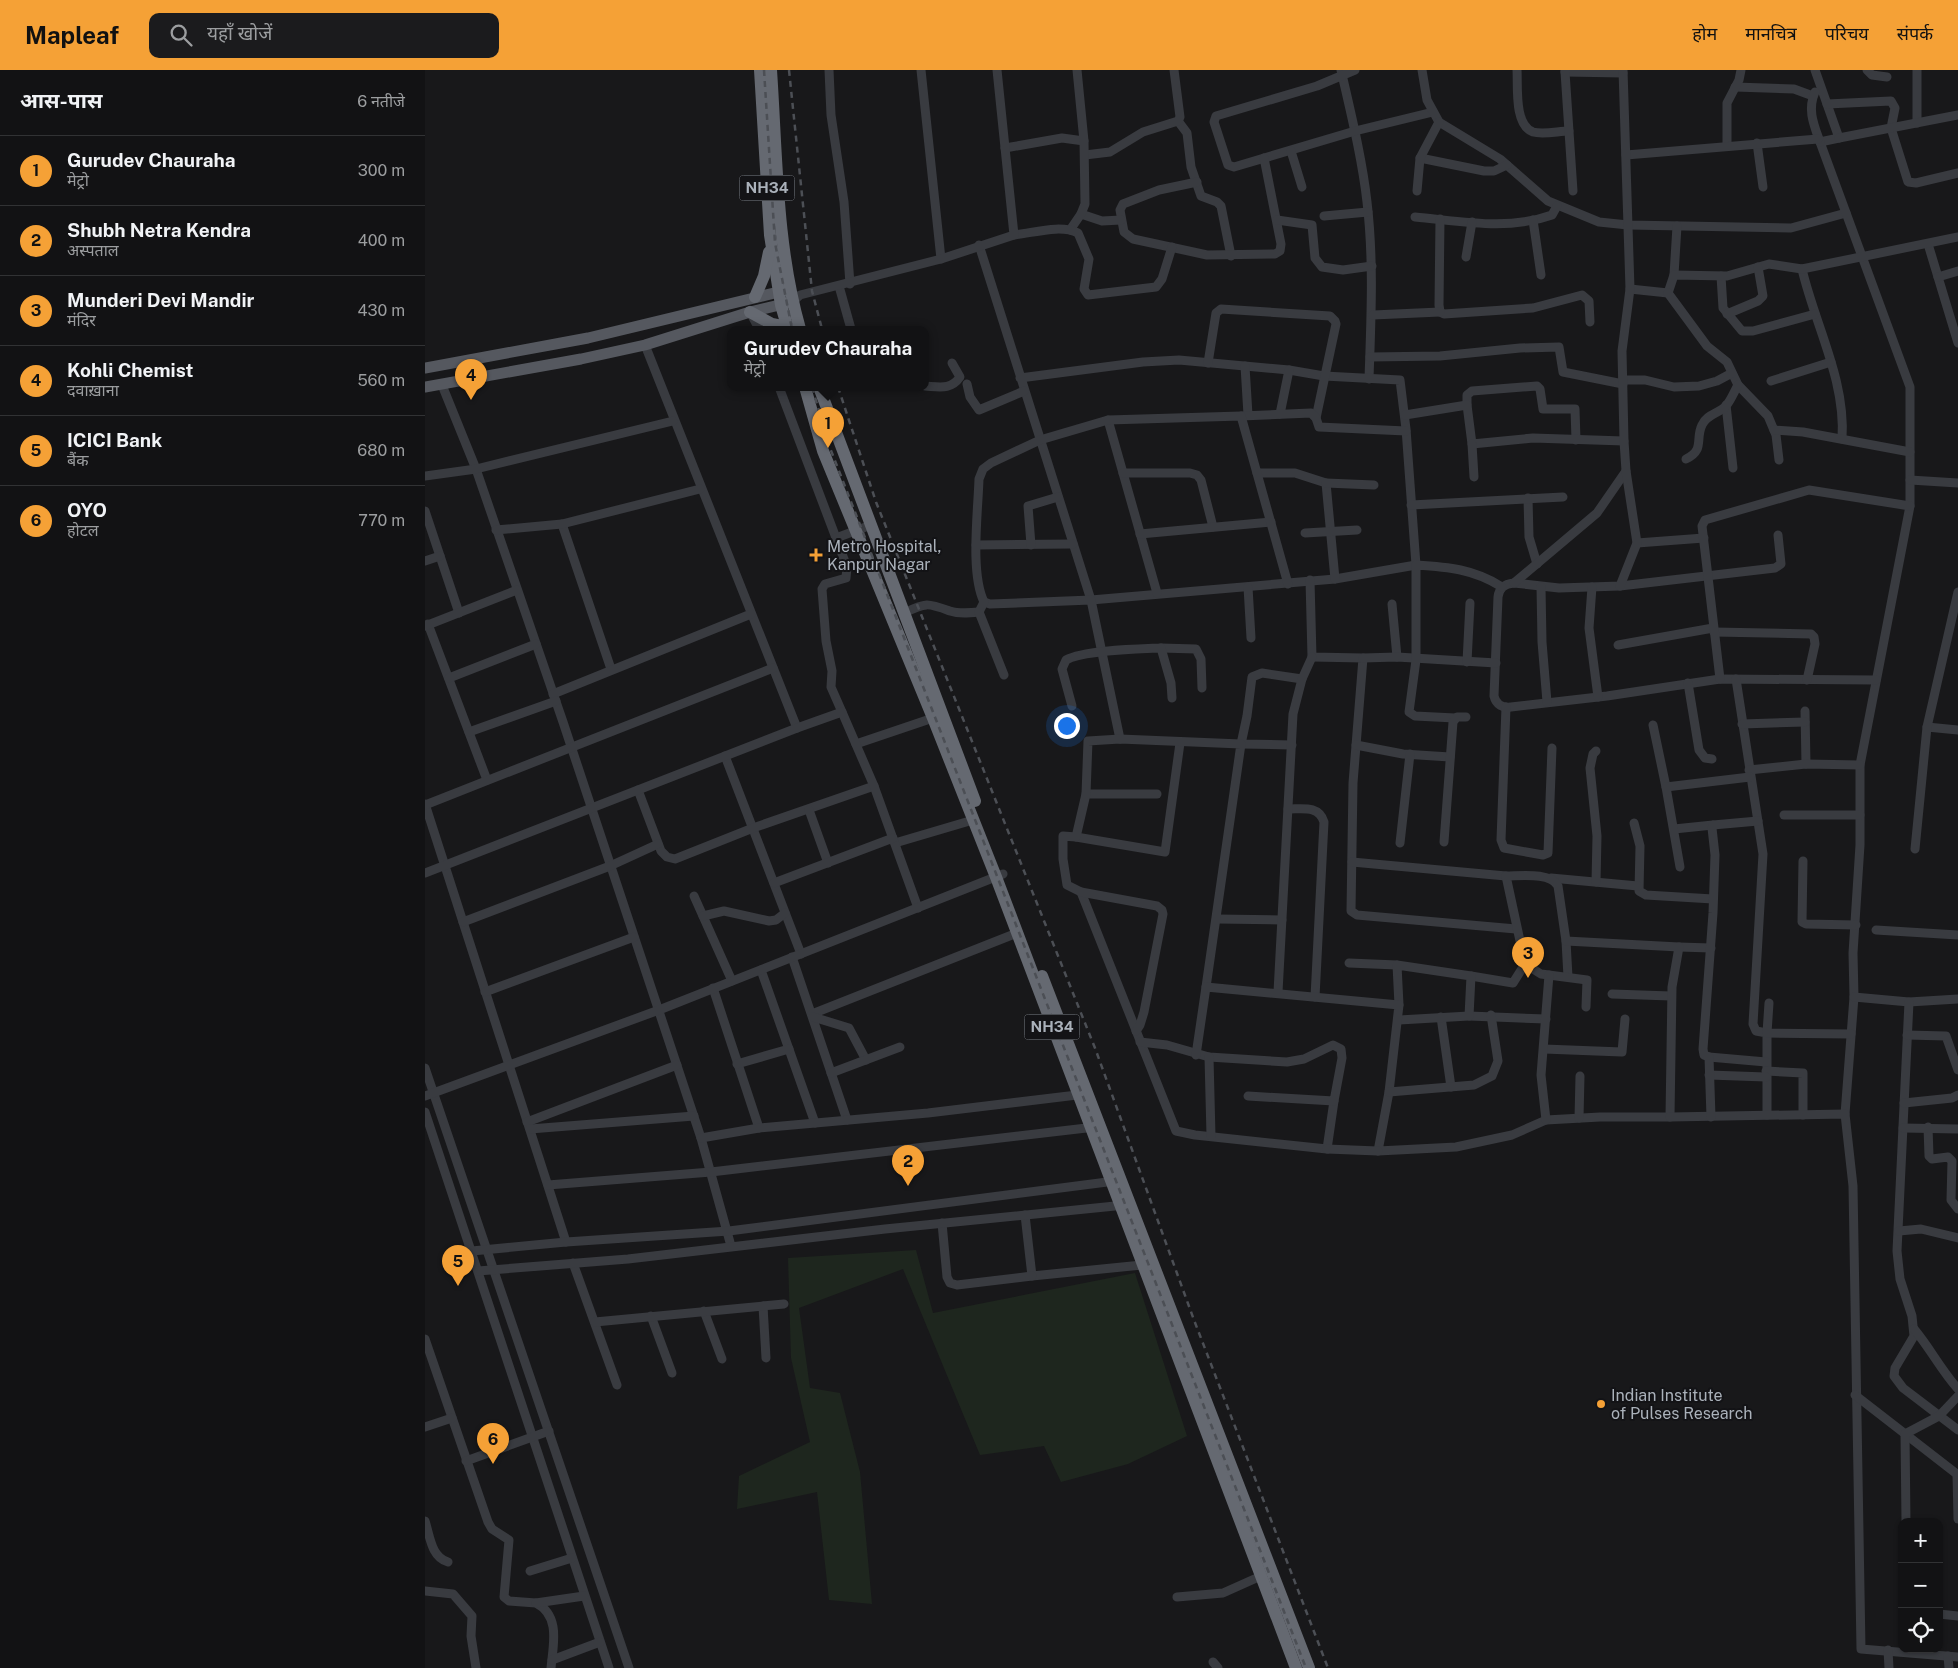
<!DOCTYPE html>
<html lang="hi">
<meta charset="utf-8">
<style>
:root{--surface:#121214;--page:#1b1b1d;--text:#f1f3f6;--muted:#9c9ea0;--line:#313234;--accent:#f5a136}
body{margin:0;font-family:"Public Sans","Noto Sans Devanagari",sans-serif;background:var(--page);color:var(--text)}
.controls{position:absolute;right:15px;bottom:15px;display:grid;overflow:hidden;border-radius:10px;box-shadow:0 1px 4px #0004}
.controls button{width:45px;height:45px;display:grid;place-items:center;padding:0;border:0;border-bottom:1px solid var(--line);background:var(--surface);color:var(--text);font:25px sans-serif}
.you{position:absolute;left:641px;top:655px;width:18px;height:18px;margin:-12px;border:4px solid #fff;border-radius:50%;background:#1a73e8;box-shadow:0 0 0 8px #1a73e833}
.badge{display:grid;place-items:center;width:32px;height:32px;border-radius:50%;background:var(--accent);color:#111;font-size:16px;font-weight:700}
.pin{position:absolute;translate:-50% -41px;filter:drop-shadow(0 1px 2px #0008)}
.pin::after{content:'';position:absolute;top:26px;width:18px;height:15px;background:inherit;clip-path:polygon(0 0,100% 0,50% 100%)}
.popup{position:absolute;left:302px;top:256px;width:202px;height:65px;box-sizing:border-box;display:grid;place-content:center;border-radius:10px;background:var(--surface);filter:drop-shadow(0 1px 4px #0005);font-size:16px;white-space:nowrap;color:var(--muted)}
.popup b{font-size:19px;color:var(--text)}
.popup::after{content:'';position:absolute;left:50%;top:100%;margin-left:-10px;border:10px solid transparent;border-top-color:var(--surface)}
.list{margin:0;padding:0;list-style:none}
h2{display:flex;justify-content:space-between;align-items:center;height:65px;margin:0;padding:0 20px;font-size:21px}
h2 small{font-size:16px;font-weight:400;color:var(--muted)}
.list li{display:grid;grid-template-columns:32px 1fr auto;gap:15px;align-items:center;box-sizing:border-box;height:70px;padding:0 20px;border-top:1px solid var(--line)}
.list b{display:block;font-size:19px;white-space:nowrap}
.list p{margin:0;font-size:16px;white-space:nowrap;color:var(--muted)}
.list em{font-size:16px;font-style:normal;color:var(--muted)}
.icon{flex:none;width:28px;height:28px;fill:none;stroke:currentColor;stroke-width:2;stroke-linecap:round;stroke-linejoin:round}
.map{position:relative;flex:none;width:1533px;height:1598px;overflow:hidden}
header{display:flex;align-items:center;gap:30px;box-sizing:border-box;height:70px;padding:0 25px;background:var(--accent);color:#111}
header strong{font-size:24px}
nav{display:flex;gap:28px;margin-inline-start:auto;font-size:18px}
.search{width:350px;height:45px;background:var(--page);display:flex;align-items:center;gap:12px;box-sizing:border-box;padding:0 18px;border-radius:10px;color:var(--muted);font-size:19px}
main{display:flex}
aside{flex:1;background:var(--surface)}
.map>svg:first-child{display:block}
</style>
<header>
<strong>Mapleaf</strong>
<div class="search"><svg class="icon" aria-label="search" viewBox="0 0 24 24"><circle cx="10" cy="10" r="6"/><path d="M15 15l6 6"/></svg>यहाँ खोजें</div>
<nav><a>होम</a><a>मानचित्र</a><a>परिचय</a><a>संपर्क</a></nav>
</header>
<main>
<aside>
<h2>आस-पास<small>6 नतीजे</small></h2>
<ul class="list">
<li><span class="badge">1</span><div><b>Gurudev Chauraha</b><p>मेट्रो</p></div><em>300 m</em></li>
<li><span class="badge">2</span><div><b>Shubh Netra Kendra</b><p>अस्पताल</p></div><em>400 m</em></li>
<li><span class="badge">3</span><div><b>Munderi Devi Mandir</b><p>मंदिर</p></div><em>430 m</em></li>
<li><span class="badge">4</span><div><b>Kohli Chemist</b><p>दवाख़ाना</p></div><em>560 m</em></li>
<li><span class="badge">5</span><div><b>ICICI Bank</b><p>बैंक</p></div><em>680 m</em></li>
<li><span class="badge">6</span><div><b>OYO</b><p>होटल</p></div><em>770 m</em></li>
</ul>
</aside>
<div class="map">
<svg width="1533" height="1598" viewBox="0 0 1533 1598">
<rect width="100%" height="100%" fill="#18181a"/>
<!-- green -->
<polygon fill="#1e261e" points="491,1180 508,1243 710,1203 762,1366 703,1394 636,1412 619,1376 555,1385 478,1199 374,1238 385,1318 415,1323 435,1402 447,1534 404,1530 392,1422 312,1439 314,1406 385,1372 366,1288 363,1188"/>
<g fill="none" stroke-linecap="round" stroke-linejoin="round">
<!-- minor -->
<g stroke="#393b40" stroke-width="9">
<polyline points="404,0 406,45 419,132 425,214"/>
<polyline points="496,0 516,189"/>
<path d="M 916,0 C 926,44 937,88 942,132 C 949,191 946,249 944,309"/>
<polyline points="930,0 892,16 791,46 789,52 803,95 809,97 930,61 1008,42"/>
<polyline points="997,0 1002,30 1014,52 1075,89 1123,131 1174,152 1203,155 1366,158 1421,143"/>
<path d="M 1092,0 C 1093,17 1089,55 1108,62 C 1118,65 1134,61 1144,61"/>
<polyline points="1140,0 1140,2 1198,3"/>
<polyline points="1390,0 1414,68 1395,72 1485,317 1485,436 1435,695 1435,775 1428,883 1429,927 1420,1044"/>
<polyline points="1442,0 1447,5 1462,7"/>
<polyline points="1140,2 1148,121"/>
<polyline points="1310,17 1369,19 1388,26"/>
<path d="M 1390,22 C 1382,40 1389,55 1395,72"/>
<polyline points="1402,34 1466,31 1470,38 1466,58 1483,112 1491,113 1533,103"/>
<polyline points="753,51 762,63 766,97 776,126 792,132 796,136 806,186"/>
<polyline points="1492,53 1492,0"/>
<polyline points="1414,68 1533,45"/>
<polyline points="1332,73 1338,117"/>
<polyline points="1302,75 1302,33 1314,10 1316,0"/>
<polyline points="580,78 637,68 659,71"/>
<polyline points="866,81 877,117"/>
<polyline points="660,85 685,82 718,62 753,51 755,47 749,0"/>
<polyline points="1201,85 1393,69"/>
<polyline points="995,88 1059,101 1069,101 1082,95"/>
<polyline points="772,112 734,120 698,134 695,140 699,162 708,169 782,185 850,184 855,181 856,174 839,88"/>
<polyline points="992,121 995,88 1014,52"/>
<polyline points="656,144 677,151 696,150"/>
<polyline points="899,146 943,142"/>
<path d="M 990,147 C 1035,151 1082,161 1127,145 L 1132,136"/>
<polyline points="1015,149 1014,235 1015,242 1019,244 1108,238 1157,225 1164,231 1165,252"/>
<polyline points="852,150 887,155 890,188 897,197 918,200 947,196"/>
<polyline points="1108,150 1116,205"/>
<polyline points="645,160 656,144 660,134 659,71 652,0"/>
<path d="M 589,165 C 609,163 635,154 653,163 L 664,189 L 659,219 L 663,225 L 731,217 L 737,209 L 747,177"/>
<polyline points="1503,174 1533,273"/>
<polyline points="554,175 666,530 910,509 991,495 981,359 975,310 899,306 864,300 754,290 718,292 595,308"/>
<polyline points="1041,187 1047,152"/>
<path d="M 1377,199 C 1390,255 1421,310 1417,369"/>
<polyline points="1249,205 1252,156"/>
<polyline points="1296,206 1298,238 1317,261 1328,261 1390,244"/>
<polyline points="1513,207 1533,201"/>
<polyline points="414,216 426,259"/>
<polyline points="1205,219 1243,223 1249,205 1302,206 1344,194 1377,199 1533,167"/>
<polyline points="1243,223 1282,276 1302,292 1313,315 1343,346 1351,365 1354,390"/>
<polyline points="367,232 375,225 516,189 589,165 572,0"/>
<polyline points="326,244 334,259"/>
<polyline points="1302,244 1333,231 1338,226 1333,197"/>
<polyline points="948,245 1015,242"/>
<polyline points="220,275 372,658"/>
<polyline points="945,287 1015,286 1095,278 1134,277 1138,302 1198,314"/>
<polyline points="783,293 791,243 796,239 905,246 910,251 911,254 891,348"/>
<polyline points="820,296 823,345"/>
<polyline points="1198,310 1220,310 1249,317 1274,316 1292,311 1307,303"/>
<polyline points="1346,311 1406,292"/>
<polyline points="542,314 545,327 554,340 599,321"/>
<polyline points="17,315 51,399 138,652 276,1068 306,1176"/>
<path d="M 500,316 C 515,317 526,320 535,307 L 527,293"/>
<polyline points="354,317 422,497 421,508 400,514 397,519 401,571 407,601 406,617 417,642"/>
<polyline points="1042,335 1042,325 1047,321 1112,316 1115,319 1118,339 1150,339 1151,370"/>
<polyline points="1301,335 1308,398"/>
<polyline points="855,344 864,300"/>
<polyline points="980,345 1042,335 1047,374 1108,368 1199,371"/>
<polyline points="816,346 886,343 891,348 894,357 981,361"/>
<polyline points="683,350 732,523"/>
<polyline points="1349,360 1378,362 1485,382"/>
<polyline points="1047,374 1049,407"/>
<path d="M 1261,389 C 1280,380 1270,369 1277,355 C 1282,344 1293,344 1301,336 C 1306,330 1309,322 1313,315"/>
<polyline points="698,403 765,403 772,405 776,410 788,457"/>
<polyline points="832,403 870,403 901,413 910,509"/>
<polyline points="0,406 51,399 248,351"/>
<polyline points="1485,410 1533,413"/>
<polyline points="901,413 949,415"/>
<polyline points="1103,428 1104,467 1112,494"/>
<polyline points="986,435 1138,427"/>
<polyline points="0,441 34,543"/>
<polyline points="137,454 186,599"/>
<polyline points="71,460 137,454 275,419"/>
<polyline points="880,463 932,460"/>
<polyline points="715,464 846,452"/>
<path d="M 1353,465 L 1356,494 L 1350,498 L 1195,516 L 1134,518 L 1089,513 C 1079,514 1074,518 1073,527 L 1069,626 C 1071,635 1078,638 1086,637 L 1182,626 L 1295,609 L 1451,610"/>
<polyline points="411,468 446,455"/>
<polyline points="1212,473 1279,468"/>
<polyline points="551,475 648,474"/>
<polyline points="606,475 603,436 633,427"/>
<polyline points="0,491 15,486"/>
<polyline points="885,510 887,587 938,588 928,713 926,841 932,845 1091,859"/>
<polyline points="1089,513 1172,443 1201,401"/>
<polyline points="1195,516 1212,473 1201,401 1199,371 1197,281 1205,219 1198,0"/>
<polyline points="823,517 826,568"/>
<polyline points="1116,517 1117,572 1122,632"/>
<polyline points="1167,517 1164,558 1173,627"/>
<polyline points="559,532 565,534 666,530 695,669"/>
<polyline points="967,534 972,587"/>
<path d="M 479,543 C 501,532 503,533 525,541 C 534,544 544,543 554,542"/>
<polyline points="3,554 62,710"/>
<polyline points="0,556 92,520"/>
<polyline points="1289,562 1386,564 1389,567 1390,574 1382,610"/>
<polyline points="1193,575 1288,558"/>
<polyline points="736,578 771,579 776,589 777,618"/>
<polyline points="938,588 972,587 1071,593"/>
<polyline points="1042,592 1045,533"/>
<path d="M 579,605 L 554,542 L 559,532 C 545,503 553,442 554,409 L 558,399 L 566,393 L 615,370 L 683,350 L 816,346 L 863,514"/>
<polyline points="24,608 111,574"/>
<polyline points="1295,609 1277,456 1280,450 1384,420 1485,436"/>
<polyline points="1311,609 1338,784 1328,954 1331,961 1342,963 1342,1045"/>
<polyline points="1263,613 1274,680 1280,688 1287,689"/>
<polyline points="128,624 326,544"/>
<path d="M 647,636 L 637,599 L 641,590 C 659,580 714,579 736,578 L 746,613 L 747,628"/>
<polyline points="1081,637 1076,770 1079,778 1118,785 1123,783 1127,678"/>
<polyline points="1380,641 1381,694"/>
<path d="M 1030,648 L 990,646 L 984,642 L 991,590 L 991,495 C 1023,497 1049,499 1077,517"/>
<polyline points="1317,654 1380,652"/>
<polyline points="1228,655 1241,717"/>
<polyline points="1502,657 1533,660"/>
<polyline points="44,662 131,631"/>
<polyline points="431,674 508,648"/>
<polyline points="867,675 816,674 822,646 827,607 837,603 877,609"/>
<polyline points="931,675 978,684 1025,687"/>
<polyline points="300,686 376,884"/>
<polyline points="1324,700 1381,694 1435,695"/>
<polyline points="213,720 236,781 242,787 250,789 328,758 449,716"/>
<polyline points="661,724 732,724"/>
<polyline points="0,734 141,1172"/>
<polyline points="0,735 348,598"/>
<path d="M 863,739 C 877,739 894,735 899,752 L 890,927"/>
<polyline points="384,740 403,793"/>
<polyline points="1359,745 1435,745"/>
<polyline points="1209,753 1215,776 1214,821 1221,825 1288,829"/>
<polyline points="1249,759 1288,755"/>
<polyline points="651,767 740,782 755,673"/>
<polyline points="1019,772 1028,652 1032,647 1041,647"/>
<polyline points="470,773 548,750"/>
<polyline points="975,773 985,684"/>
<polyline points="1490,779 1502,657 1533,522"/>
<polyline points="1378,791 1377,852 1381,854 1431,855"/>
<polyline points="927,792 1081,806"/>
<polyline points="1255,797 1241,717 1325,707"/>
<polyline points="0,803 372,658 417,642 449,716 493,838"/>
<polyline points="1126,808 1213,816"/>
<polyline points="1171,812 1172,766 1165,698 1168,684 1171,681"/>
<polyline points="349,813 468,768"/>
<polyline points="656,822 751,1061 770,1065 902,1079 909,1031"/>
<polyline points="269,826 307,911"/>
<polyline points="278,846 299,841 344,851 351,850 360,843"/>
<polyline points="792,849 857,850"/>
<polyline points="38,852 185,796 233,774"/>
<polyline points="1451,860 1533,865"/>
<polyline points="1141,871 1143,907"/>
<polyline points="1254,877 1286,878"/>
<polyline points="367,887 422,1050"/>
<polyline points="924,893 972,895"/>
<polyline points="336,900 390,1053"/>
<polyline points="1046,906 1088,913 1100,894"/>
<polyline points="288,918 334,1058"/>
<polyline points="60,922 209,867"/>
<polyline points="853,922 868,644 877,609 887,587"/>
<polyline points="1187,924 1246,926"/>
<polyline points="1429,927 1484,932 1533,929"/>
<polyline points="1484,932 1472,1181 1475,1209 1487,1246 1489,1266 1470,1298 1469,1306 1478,1318 1533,1360"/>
<polyline points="1344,933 1342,963 1426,964"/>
<polyline points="387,944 592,863"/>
<polyline points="1044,946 1121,949"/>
<polyline points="388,947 424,958 441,990"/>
<polyline points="1016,947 1026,1017"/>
<polyline points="974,950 1044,946 1046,906 972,895 974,935"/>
<polyline points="711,961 715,955 719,942 738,844 737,840 732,836 656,822 642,815 638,789 638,766 651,767 661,724 663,671 695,669 816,674 781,917"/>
<polyline points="1482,965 1521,966 1533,1000"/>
<polyline points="715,972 742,975 784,987 862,992 879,989 908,975 916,979 917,988 909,1031 823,1026"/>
<polyline points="1119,979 1197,982 1200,949"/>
<path d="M 771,985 L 781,917 L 974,935 L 964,1022 L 953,1081 L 1031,1077 L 1087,1065 L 1121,1050 L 1175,1047 L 1245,1047 L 1247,917 L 1254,877 L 1141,871 L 1133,816 C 1126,802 1095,806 1081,806 L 1100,894 L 1116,904 L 1162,910 L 1161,937"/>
<polyline points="784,987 786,1066"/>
<polyline points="1284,987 1341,992"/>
<polyline points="312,994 364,979"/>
<polyline points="0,998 204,1598"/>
<polyline points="1341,1001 1378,1003 1378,1045"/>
<polyline points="406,1003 475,977"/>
<polyline points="1284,1005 1341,1007"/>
<polyline points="964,1022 1049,1015 1067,1006 1073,991 1066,945"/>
<polyline points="0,1026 234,940 578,804"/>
<polyline points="1479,1033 1527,1028 1533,1025"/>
<polyline points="0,1042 184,1598"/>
<polyline points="1245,1047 1420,1044 1428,1116 1436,1579 1533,1587"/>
<polyline points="1286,1047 1284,987 1279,985 1278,979 1288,843 1290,785 1287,758 1288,755 1333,751"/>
<polyline points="1154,1048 1155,1006"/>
<polyline points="1121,1050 1116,1005 1124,905"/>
<polyline points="102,1052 252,995"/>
<polyline points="1503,1057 1504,1086 1507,1089 1523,1087 1527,1091 1526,1130 1533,1139"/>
<polyline points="1478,1058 1533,1059"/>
<polyline points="105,1059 269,1046"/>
<polyline points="276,1068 334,1058 503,1043 652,1025"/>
<polyline points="902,1079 953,1081"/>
<polyline points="123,1115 286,1102 670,1057"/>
<polyline points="600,1145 607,1206 717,1195"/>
<polyline points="517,1153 522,1207 525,1213 532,1215 607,1206"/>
<polyline points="1474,1161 1496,1159 1533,1168"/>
<polyline points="47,1181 141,1172 304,1161 690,1111"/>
<polyline points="148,1193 192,1315"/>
<polyline points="53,1201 203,1189 460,1159 700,1135"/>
<polyline points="338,1236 341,1288"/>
<polyline points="279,1241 297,1289"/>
<polyline points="226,1246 247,1303"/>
<polyline points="170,1252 359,1234"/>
<path d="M 1489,1259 C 1505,1278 1516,1300 1533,1319"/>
<path d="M 0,1269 L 63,1452 L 67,1459 L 84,1470 L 79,1527 L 84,1531 L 111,1533 C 136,1546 128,1575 126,1598"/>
<polyline points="1430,1325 1533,1405"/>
<polyline points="0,1357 27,1348"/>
<polyline points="41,1391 124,1361"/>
<polyline points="1532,1404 1533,1449"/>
<path d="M 0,1451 C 5,1466 6,1487 23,1492"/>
<polyline points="1481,1452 1480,1364 1514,1346 1533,1326"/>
<polyline points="105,1501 147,1488"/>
<polyline points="0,1521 28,1524 47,1546 46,1566 51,1598"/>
<polyline points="752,1527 798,1523 836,1506"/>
<polyline points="111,1533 159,1526"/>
<polyline points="1514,1544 1533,1546"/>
<polyline points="1463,1580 1464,1598"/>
<polyline points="1523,1586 1524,1598"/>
<polyline points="127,1590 175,1572"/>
<polyline points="788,1592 793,1598"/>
</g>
<!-- major -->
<g stroke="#55585f" stroke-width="11">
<polyline points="0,298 163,268 362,220"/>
<polyline points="0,317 156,289 220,275 325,242 363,233"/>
</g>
<!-- highway -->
<g stroke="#656971" stroke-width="12">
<polyline points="335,0 345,165 356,235 363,259"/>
<path d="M 346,0 C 352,87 351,175 375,259"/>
<polyline points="330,227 339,206 344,182"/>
<polyline points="325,242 347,254 362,257"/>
<polyline points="380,317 398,381 508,648 571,807 871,1598"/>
<polyline points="394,317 550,731"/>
<polyline points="617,906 884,1598"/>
</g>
<!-- rail -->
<g stroke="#4c4f55" stroke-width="2.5" stroke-dasharray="6 5" stroke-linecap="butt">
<polyline points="339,0 350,173 367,259"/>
<polyline points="364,0 387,221 397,259"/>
<polyline points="387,317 405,378 881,1598"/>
<polyline points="413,317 451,432 670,978 769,1250 903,1598"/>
</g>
</g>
<!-- markers -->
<g fill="#f5a136" stroke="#131316" stroke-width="2">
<path d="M388.5 477.5h5v5h5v5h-5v5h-5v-5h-5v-5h5z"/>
<circle cx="1176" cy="1334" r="5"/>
</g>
<g text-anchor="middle" stroke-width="4" stroke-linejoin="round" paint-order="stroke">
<!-- shield labels -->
<g fill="#131316" stroke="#7d8289" stroke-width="1">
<rect x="314.5" y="105.5" width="55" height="25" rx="4"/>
<rect x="599.5" y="944.5" width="55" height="25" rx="4"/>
</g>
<g font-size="15" font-weight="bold" fill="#aab1ba">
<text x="342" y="123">NH34</text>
<text x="627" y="962">NH34</text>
</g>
<!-- poi labels -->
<g font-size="16" fill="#aab1ba" stroke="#131316" text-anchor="start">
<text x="402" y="482">Metro Hospital,<tspan x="402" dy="18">Kanpur Nagar</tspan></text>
<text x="1186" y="1331">Indian Institute<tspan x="1186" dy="18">of Pulses Research</tspan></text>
</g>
</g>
</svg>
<div class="controls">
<button>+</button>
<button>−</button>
<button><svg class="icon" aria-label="locate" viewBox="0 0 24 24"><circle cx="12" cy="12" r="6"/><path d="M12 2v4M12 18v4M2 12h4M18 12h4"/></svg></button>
</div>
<div class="you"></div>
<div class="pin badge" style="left:403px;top:378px">1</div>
<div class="popup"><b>Gurudev Chauraha</b>मेट्रो</div>
<div class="pin badge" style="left:483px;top:1116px">2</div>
<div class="pin badge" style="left:1103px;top:908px">3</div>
<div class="pin badge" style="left:46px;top:330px">4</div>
<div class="pin badge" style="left:33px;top:1216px">5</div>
<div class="pin badge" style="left:68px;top:1394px">6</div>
</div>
</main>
